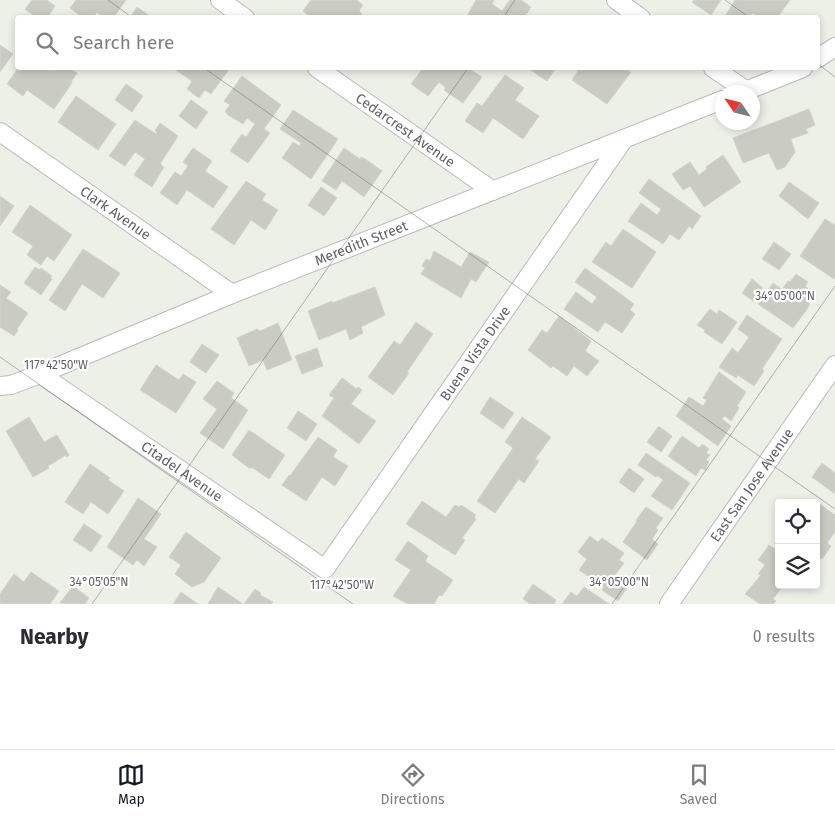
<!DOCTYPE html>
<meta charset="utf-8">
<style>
:root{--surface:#fff;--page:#f7f7f7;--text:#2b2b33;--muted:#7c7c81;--line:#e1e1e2;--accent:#111827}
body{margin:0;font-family:"Fira Sans",sans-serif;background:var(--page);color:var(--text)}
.controls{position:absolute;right:15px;bottom:15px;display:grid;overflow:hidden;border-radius:5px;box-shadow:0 2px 8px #0003}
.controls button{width:45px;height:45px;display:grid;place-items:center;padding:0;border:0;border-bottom:1px solid var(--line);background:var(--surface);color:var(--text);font:25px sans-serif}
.compass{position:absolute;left:715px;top:85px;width:45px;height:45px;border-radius:50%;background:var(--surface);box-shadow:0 2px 8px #0003;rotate:305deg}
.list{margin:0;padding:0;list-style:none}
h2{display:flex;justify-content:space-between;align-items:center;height:65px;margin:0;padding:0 20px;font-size:21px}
h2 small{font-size:16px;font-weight:400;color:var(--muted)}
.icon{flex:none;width:28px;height:28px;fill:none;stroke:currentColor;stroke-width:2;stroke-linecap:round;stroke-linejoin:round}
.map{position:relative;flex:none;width:835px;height:604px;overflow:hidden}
.search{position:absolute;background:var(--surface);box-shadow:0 2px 8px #0003;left:15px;right:15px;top:15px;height:55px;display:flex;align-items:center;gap:12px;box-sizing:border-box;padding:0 18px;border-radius:5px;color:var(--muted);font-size:19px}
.sheet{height:145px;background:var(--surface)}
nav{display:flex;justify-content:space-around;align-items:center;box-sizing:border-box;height:70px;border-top:1px solid var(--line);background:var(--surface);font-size:14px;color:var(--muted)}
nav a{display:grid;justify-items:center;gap:2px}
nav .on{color:var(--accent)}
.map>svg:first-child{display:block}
</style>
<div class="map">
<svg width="835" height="604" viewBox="0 0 835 604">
<rect width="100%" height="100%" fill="#edf0e7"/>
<!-- building -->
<g fill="#caccc3" stroke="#d1d5c6">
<polygon points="32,0 47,0 55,6 47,18 37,18 25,9"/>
<polygon points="76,0 126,0 113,18 104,18 97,12 93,18 83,18 70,8"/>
<polygon points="311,0 356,0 363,5 359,11 362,14 359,18 312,18 303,11"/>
<polygon points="476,0 494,0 492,4 502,11 510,0 521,0 531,7 524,18 466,18"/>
<polygon points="694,0 721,0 711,15 692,2"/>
<polygon points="735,0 790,0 777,18 759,18 753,13 749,18 724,18"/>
<polygon points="137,7 153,18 130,18"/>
<polygon points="0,45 13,54 0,72"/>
<polygon points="18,68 49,68 54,71 56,68 69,68 77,73 71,82 72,83 54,109 27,90 23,96 7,84"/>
<polygon points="173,68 230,68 211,94 205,90 199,98 187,89 192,81"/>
<polygon points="423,68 429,70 431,68 468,68 482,77 463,103 444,90 446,88 439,82 428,96 411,84"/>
<polygon points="529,68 556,68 547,81 529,69"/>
<polygon points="580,68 625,68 631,72 607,104 572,80"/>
<polygon points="505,75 524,88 515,100 539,116 523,139 493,118 483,133 465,121 477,103 482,106"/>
<polygon points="242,76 281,105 264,129 270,133 248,163 230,151 242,134 246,137 255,124 247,118 243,124 228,115 225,111 230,105 224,101"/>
<polygon points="126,84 143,96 132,112 115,100"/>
<polygon points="76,96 116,124 98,150 58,122"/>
<polygon points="191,100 208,112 196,129 179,116"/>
<polygon points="809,109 815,125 806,129 808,133 791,139 795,152 785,167 777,170 769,153 743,163 733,138"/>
<polygon points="293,110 338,139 311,179 282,158 293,142 299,146 301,143 280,129"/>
<polygon points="135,120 156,134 157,133 155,131 160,123 178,136 160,164 164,167 152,187 134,175 145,159 135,152 125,166 109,156"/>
<polygon points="193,148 212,161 205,171 228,187 213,208 187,190 177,205 160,193 175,172 181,176 188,166 183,162"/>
<polygon points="344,148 360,159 361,157 365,159 382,171 364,197 342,181 336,190 322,181"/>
<polygon points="723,155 741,182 704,207 690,186 683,190 672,174 690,162 699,175 707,169 706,167"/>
<polygon points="649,179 701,216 692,229 689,226 679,240 670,234 663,244 628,221 641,203 657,215 661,209 639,193"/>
<polygon points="246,181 266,194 262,200 278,210 265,230 251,220 234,245 211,229"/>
<polygon points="789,182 819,203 808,219 779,196"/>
<polygon points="321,187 337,198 324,216 308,205"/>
<polygon points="0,196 14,206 0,226"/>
<polygon points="30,205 72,235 54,261 47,256 41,265 27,255 33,246 12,232"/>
<polygon points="825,219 835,225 835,277 834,279 800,256"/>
<polygon points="623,229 656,252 632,288 592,262 606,242 611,246"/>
<polygon points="774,242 791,254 779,270 762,259"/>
<polygon points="83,249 120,273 103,298 82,284 65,311 49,300"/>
<polygon points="434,251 461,267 470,252 489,262 476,282 471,279 461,298 421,274 425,268 422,266 426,259 430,261"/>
<polygon points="35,267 40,270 41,268 52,276 50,277 52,279 41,295 24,283"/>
<polygon points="585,268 634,304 630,310 635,314 622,333 605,322 598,332 564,309 576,292 592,304 597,297 575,282"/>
<polygon points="796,274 808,282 805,286 814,293 808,302 810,304 805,312 793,328 758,304 773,283 784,291 785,289 783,288 788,281 790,282"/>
<polygon points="752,279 763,288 753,301 742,293"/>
<polygon points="0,285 11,292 6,298 28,313 17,329 18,330 14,336 0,327"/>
<polygon points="375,287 385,315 361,327 363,333 350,340 346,329 319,340 308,311 332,301 332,303"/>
<polygon points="710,309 717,314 719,310 737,322 722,344 704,332 705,330 697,325"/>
<polygon points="747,315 782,339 762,369 764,371 754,386 738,375 736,378 719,367 732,348 738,353 749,337 738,329"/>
<polygon points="559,316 591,341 585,351 599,361 587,376 574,366 567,376 553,366 551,368 528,350 542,330 547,333"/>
<polygon points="416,322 433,334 407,372 409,373 393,395 368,377 394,341 400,345"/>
<polygon points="278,323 292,360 267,370 263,360 249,366 237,338 257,329 260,331"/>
<polygon points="202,344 219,355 206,373 190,362"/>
<polygon points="317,348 323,366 302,374 295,356"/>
<polygon points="156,365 179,380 183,374 196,382 176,413 140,390"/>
<polygon points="719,372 746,392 737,406 739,408 731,421 725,416 722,419 731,426 718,446 676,416 689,397 703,406 707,400 703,398"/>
<polygon points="342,378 357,389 358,387 362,390 351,404 376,421 359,444 322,416 334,398 329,395"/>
<polygon points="217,381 234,393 231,398 248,410 223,449 200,433 217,409 203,399"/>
<polygon points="490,397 514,413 503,429 480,413"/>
<polygon points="298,411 317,424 306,441 287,428"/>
<polygon points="29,417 44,442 57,435 69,455 67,457 66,455 48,466 49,468 33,477 6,431"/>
<polygon points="522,417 551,437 535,459 539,461 524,483 519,479 495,513 477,501 513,448 505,442"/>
<polygon points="658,427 660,427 672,436 661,452 647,442"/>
<polygon points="249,430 285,455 269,479 253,468 249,468 232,455"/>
<polygon points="682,436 699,448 702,444 709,449 706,453 710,455 706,460 709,462 705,470 701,468 696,476 668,456"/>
<polygon points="318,437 337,450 333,457 348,466 335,486 322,477 306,501 282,485 289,475 290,476"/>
<polygon points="646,453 690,483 672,510 651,496 663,480 657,475 656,477 638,465"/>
<polygon points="822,463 835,473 835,494 812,477"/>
<polygon points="90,464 110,478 108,480 124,491 108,514 91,502 83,514 65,502"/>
<polygon points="629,468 644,479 634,493 619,482"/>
<polygon points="138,498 161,514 144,539 157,547 144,566 137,560 133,565 107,547"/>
<polygon points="422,501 446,517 455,505 459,507 461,505 476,515 474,517 476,519 462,538 465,540 455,555 406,524"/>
<polygon points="817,502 835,515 835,532 827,543 831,546 822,559 816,555"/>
<polygon points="646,507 663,518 656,528 658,530 652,539 658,544 647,560 623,542 637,521 636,520"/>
<polygon points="84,524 102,536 91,552 73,540"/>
<polygon points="186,532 221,558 204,582 192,587 175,574 181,565 169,557"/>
<polygon points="590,536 598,542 602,538 624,553 619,560 624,563 615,575 629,585 618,601 602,590 604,587 579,570 587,559 578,552"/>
<polygon points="408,541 428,556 425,561 453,580 442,596 439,595 434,604 408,604 393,596 411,570 395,560"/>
<polygon points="769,545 779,552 779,564 775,570 779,573 779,585 788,585 785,589 783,587 779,591 773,599 776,601 773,604 760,604 745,594 761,575 758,574 765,565 758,560"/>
<polygon points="31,572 59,591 50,604 0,604 0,594 14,574 24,582"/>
<polygon points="533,584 556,600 554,604 530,604 523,599"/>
<polygon points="73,586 89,598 85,604 60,603"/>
<polygon points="218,587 243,604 208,604"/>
<polygon points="584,587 609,604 562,604 571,592 577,596"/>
<polygon points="255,589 261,593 260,595 273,602 271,604 244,604"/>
<polygon points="181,592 198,604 173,604"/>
</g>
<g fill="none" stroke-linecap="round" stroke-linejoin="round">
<defs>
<g id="minor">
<polyline points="220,0 245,18"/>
<polyline points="616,0 641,18"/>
<polyline points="818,58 835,47"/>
<path id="s1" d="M 317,68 L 493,191"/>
<polyline points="713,68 747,91"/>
<polyline points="743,92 803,68"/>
<path id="s2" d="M 0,132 L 232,294"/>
<path id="s3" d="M 40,374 L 325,569 L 624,139"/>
<path id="s4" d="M 0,386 L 11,385 L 40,374 L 232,294 L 722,100"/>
<path id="s5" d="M 669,604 L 835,365"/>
</g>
</defs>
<!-- minor casing -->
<use href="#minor" stroke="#bab9c0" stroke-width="20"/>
<!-- minor -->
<use href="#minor" stroke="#fff" stroke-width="18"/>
</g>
<!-- ticks -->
<path fill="none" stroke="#5f5f67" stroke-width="1" stroke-opacity="0.45" d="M 108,0 L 133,18M 725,0 L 750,18M 503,18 L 515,0M 818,64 L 835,77M 204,68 L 835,509M 0,357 L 353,604M 92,604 L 468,68M 612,604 L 835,286"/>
<g text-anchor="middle" stroke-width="4.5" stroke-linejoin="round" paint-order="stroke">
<!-- street labels -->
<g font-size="14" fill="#5f5f67" stroke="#fff">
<text dy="5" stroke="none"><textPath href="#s1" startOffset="108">Cedarcrest Avenue</textPath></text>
<text dy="5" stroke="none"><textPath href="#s2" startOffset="141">Clark Avenue</textPath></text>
<text dy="5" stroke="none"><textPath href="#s4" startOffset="389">Meredith Street</textPath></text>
<text dy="5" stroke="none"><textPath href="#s3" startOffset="608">Buena Vista Drive</textPath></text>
<text dy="5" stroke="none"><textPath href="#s3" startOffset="172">Citadel Avenue</textPath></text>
<text dy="5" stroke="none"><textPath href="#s5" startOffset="145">East San Jose Avenue</textPath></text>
</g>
</g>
<g font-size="12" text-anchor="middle" fill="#5f5f67" stroke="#fff" stroke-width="4.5" stroke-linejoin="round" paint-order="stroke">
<text x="785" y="300">34°05'00"N</text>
<text x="56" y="369">117°42'50"W</text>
<text x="99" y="586">34°05'05"N</text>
<text x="619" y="586">34°05'00"N</text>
<text x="342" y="589">117°42'50"W</text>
</g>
</svg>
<div class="controls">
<button><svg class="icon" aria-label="locate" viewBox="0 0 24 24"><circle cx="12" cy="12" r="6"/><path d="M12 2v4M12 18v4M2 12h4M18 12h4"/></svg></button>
<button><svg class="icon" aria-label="layers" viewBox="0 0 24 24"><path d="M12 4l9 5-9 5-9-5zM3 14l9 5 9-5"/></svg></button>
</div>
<svg class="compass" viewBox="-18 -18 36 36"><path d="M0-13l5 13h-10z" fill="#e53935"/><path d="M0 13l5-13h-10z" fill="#7c7c81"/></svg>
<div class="search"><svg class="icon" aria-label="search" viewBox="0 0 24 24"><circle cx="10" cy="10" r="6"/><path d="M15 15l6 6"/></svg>Search here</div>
</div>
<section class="sheet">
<h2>Nearby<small>0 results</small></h2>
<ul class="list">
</ul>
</section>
<nav>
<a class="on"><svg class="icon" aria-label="map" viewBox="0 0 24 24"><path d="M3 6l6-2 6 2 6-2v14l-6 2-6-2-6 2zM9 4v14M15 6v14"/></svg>Map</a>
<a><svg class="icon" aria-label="directions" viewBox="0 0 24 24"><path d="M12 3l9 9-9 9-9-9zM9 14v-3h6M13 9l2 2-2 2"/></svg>Directions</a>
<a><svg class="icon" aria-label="saved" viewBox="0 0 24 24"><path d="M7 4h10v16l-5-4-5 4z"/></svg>Saved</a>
</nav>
